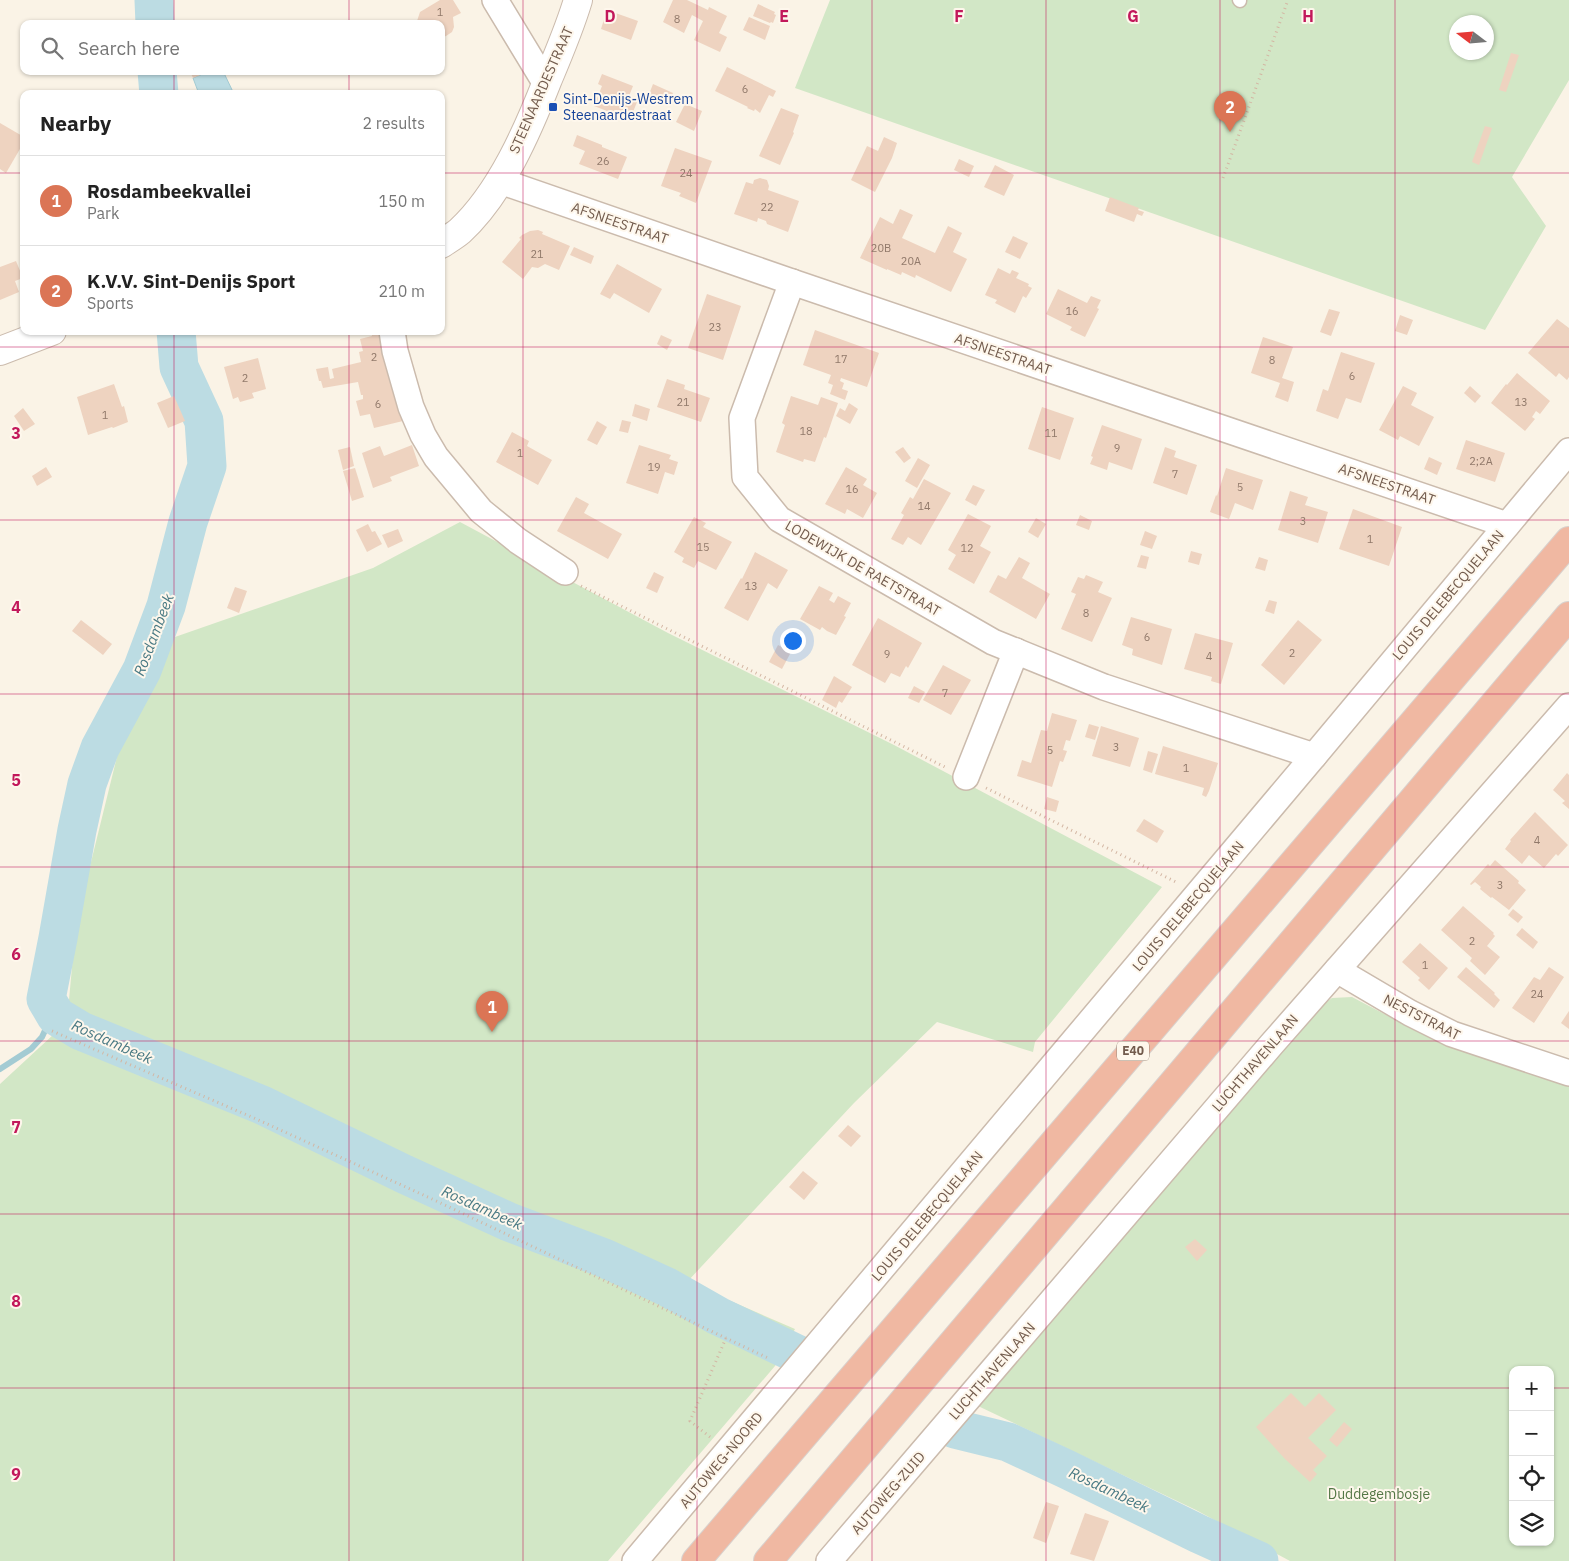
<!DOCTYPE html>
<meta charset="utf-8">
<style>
:root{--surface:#fff;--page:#f6f6f6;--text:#222;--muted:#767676;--line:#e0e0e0;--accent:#db7555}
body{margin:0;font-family:"IBM Plex Sans",sans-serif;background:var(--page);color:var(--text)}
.controls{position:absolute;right:15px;bottom:15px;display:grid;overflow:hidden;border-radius:10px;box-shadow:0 1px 4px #0004}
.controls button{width:45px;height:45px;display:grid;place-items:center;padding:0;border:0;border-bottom:1px solid var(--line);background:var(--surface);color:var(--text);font:25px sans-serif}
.compass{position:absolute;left:1449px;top:15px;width:45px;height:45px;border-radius:50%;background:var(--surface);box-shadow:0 1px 4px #0004;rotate:286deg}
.you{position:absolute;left:792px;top:640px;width:18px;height:18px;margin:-12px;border:4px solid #fff;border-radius:50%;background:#1a73e8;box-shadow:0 0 0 8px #1a73e833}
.badge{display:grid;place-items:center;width:32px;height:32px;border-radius:50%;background:var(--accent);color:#fff;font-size:16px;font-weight:700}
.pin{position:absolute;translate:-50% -41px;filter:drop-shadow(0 1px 2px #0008)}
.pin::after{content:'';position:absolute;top:26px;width:18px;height:15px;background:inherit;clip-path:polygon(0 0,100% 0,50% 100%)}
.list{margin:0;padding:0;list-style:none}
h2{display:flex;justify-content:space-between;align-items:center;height:65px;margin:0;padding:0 20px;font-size:21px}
h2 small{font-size:16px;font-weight:400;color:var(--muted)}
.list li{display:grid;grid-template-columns:32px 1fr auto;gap:15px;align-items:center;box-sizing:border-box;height:90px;padding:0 20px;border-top:1px solid var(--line)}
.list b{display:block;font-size:19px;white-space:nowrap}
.list p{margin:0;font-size:16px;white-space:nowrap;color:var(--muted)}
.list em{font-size:16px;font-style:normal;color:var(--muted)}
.icon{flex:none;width:28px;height:28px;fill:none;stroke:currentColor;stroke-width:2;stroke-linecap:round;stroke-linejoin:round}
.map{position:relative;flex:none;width:1569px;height:1561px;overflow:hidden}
.search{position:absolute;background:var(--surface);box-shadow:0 1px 4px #0004;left:20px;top:20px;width:425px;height:55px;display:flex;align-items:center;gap:12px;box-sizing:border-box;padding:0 18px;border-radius:10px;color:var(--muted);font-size:19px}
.panel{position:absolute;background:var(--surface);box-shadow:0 1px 4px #0004;left:20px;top:90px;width:425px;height:245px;border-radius:10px}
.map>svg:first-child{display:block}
</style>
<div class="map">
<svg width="1569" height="1561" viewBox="0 0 1569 1561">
<rect width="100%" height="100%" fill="#faf3e6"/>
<!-- green -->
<g fill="#d2e7c6" fill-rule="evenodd">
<path d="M 830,0 L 1569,0 L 1569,80 L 1512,177 L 1546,226 L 1485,330 L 795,88 ZM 1456,22 L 1486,22 L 1486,52 L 1456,52 Z"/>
<polygon points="460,522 668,633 894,745 1162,887 1035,1042 1033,1052 937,1022 854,1103 687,1282 795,1329 775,1366 608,1561 0,1561 0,1084 67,1022 76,923 127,716 152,645 373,568"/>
<path d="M 1352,997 L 1430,1038 L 1569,1084 L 1569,1561 L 1290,1561 L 1196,1510 L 978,1406 L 1314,1011 L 1332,998 ZM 1513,1370 L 1550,1370 L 1550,1542 L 1513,1542 Z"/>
</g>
<!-- water -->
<polygon fill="#bcdce3" stroke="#a3cbd3" points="210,71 223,71 234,94 199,94 193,78"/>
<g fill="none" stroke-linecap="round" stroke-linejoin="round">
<!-- stream -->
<polyline stroke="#a3cbd3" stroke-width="6" points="0,1069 31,1049 42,1037 54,1011"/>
<!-- river -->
<g stroke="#bcdce3" stroke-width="39">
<polyline points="154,0 155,24"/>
<polyline points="157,71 159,94"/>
<polyline points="176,331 179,367 204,421 207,466 188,522 166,606 142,670 100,748 87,784 77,830 58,938 46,999 56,1016 81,1031 262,1105 404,1174 509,1222 604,1258 667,1287 718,1316 797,1354"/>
<polyline points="955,1429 1008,1442 1066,1469 1199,1534 1259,1561"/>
</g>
</g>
<!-- building -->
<g fill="#eed3c0">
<polygon points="440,0 453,0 461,13 453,17 454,27 452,32 446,36 441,38 441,24 416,24 420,12"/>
<polygon points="673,0 687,0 708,10 709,7 727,16 719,33 727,37 720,52 694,40 703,21 692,15 684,33 663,22"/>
<polygon points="758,4 775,12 774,14 776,15 773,23 771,22 770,23 753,16"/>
<polygon points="607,10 638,21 631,40 601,29"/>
<polygon points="749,17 770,26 765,40 743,30"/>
<polygon points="1511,53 1519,55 1506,92 1499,90"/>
<polygon points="727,67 776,91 773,97 769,95 760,113 755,109 754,111 747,108 748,107 715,91"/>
<polygon points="190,71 210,71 193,78"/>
<polygon points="602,74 633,86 629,96 636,98 637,102 631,117 628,119 594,106 602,86 598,84"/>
<polygon points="653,84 673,93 668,105 648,97"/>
<polygon points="685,104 702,111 694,131 676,122"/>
<polygon points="781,108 799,115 793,132 794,133 780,165 759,156"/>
<polygon points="0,123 24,137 24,142 6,173 0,169"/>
<polygon points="1485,126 1492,128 1479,165 1472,162"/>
<polygon points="577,135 602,145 602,147 627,157 618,179 579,164 585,151 573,146"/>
<polygon points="884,137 897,143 892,158 875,192 851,180 867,146 878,151"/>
<polygon points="675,148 712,161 696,203 679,196 681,193 661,186"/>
<polygon points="959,159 974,166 969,177 954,170"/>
<polygon points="995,165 1014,175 1004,196 984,187"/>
<polygon points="760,178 767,180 769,186 768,190 799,201 788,232 767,224 766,221 758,218 757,222 734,214 746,182 753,184 754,180"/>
<polygon points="1110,197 1139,208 1138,210 1144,212 1142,216 1137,214 1134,222 1105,211"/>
<polygon points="900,209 913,215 902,238 935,253 948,226 962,233 953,252 967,259 951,292 916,275 915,278 902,272 901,275 887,269 887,270 860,258 880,217 893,224"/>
<polygon points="538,230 543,232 542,234 570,246 559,270 545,264 538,268 532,267 523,279 502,262 521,239 519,238 522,235 530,231"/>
<polygon points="1013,236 1028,243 1020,259 1005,252"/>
<polygon points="574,247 594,256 591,264 570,255"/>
<polygon points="16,261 23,278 15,281 19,292 0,300 0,267"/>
<polygon points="617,264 662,289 649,313 614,293 610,299 600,294"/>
<polygon points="998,268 1010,274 1012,270 1019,273 1016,278 1029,284 1028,286 1032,288 1026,298 1023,296 1015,313 995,303 997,300 985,295"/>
<polygon points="1058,289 1087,303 1091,296 1101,300 1097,308 1099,309 1085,337 1070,330 1072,327 1046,314"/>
<polygon points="707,294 741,306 723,360 688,348"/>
<polygon points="1329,309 1340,312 1331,336 1320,332"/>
<polygon points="1400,315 1413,320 1407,335 1395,331"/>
<polygon points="1557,319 1569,328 1569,377 1567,380 1559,373 1556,377 1528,353"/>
<polygon points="815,330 879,353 867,387 841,378 840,381 844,383 842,389 848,391 845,400 830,394 833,385 828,383 831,375 803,365"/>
<polygon points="371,331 383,331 403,421 374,428 370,414 360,416 356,401 363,399 363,395 361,395 358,382 323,388 321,381 319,381 316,369 328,367 330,379 334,378 332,369 361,362 359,352 363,351 360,339 372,336"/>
<polygon points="661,335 672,340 667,350 657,344"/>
<polygon points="1263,337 1293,347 1282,378 1294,382 1288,402 1275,397 1280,383 1251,373"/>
<polygon points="1341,352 1375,363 1361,403 1346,398 1338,419 1316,411 1323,389 1328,391"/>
<polygon points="258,358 266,389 252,393 254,398 240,402 238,397 233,399 224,367"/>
<polygon points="1517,373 1550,401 1540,414 1536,411 1532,417 1535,419 1525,431 1491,403 1506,384 1507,385"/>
<polygon points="667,379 685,385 684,389 710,398 701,422 657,407"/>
<polygon points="114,384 122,407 124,406 128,422 113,428 112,427 88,435 77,397"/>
<polygon points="1403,386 1417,393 1411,405 1434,417 1419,446 1400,436 1398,440 1379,430"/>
<polygon points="1470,386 1481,396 1475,403 1464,393"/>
<polygon points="174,396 185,421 168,428 157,403"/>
<polygon points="791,396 818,405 821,397 838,403 826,438 824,437 815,462 804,459 803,462 776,452 785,425 782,423"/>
<polygon points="849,403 858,409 850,424 836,416 840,408 845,411"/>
<polygon points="635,404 650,409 647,421 632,416"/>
<polygon points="1042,407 1074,418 1060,460 1028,449"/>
<polygon points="23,408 35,424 24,431 14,416"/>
<polygon points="622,420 631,422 628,433 619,431"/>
<polygon points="597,421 607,427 597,445 587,440"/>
<polygon points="1102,425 1142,439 1132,470 1109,462 1107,470 1090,464 1093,457 1091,456"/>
<polygon points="512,432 529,441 527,446 552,460 538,485 496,462"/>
<polygon points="1466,440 1505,453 1495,482 1456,469"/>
<polygon points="412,445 419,466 390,477 392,481 373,488 362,453 380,446 384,456"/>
<polygon points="639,445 671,455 669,459 678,462 674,475 665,472 658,494 626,483"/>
<polygon points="350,447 354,466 343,470 338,450"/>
<polygon points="903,447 911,458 904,463 895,452"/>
<polygon points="1165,447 1176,451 1174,457 1197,465 1187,495 1153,483"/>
<polygon points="1429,457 1442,463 1437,475 1424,469"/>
<polygon points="918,458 930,465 917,488 905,481"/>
<polygon points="46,467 52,477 37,486 32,476"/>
<polygon points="846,467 867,479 863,485 877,493 863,518 847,509 845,514 825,504"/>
<polygon points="355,468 364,497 352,501 343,471"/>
<polygon points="1226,468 1263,480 1253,510 1235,503 1229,519 1210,512 1216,495 1217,496"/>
<polygon points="924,479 951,493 921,545 908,537 903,545 891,539 904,515 901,513 910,497 913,499"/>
<polygon points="973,485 985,490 976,506 965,500"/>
<polygon points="1290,491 1308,497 1305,505 1328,512 1318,543 1278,530"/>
<polygon points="576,497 589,504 584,513 622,534 608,559 557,531"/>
<polygon points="1353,509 1402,527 1389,566 1339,549"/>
<polygon points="968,514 991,526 980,546 991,552 974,584 948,569 956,555 948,550"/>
<polygon points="1080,515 1092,521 1089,530 1076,525"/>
<polygon points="694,517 706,523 703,527 732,542 716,570 698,561 694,568 682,562 684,558 674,552"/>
<polygon points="1036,518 1046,524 1038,538 1028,532"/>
<polygon points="368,524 372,532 375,531 382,544 367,552 356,530"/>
<polygon points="398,529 403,541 388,548 382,535"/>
<polygon points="1145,531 1157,536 1152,549 1140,545"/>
<polygon points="1191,551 1202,554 1199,565 1188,562"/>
<polygon points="755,552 788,570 777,589 768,583 748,621 724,608 741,578 742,579"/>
<polygon points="1141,555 1149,557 1146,569 1137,567"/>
<polygon points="1019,557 1030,563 1022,578 1050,594 1036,619 989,592 998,575 1006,579"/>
<polygon points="1259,557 1268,560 1265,571 1255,568"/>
<polygon points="654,572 664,577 657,593 646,588"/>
<polygon points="1086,575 1103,582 1098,592 1112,598 1092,642 1061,629 1076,594 1071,592 1078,577 1084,579"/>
<polygon points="819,586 833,593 829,600 834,603 838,596 851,603 844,616 846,617 836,635 827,631 822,627 820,630 800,619"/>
<polygon points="235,587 247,591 239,613 227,608"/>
<polygon points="1269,600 1277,602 1274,614 1265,611"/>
<polygon points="1131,617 1172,629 1162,665 1132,655 1133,649 1122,645"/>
<polygon points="878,618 922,643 908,668 906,666 900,677 891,673 885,683 852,665"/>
<polygon points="81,620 112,644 103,655 72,631"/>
<polygon points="1298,620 1322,640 1284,685 1261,665"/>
<polygon points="1195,633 1233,643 1221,684 1211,681 1212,677 1184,669"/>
<polygon points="778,645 791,652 782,669 769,662"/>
<polygon points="943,665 971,680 951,715 923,700"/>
<polygon points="834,676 852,687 842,703 839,701 836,708 822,700"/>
<polygon points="914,686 925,692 919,703 908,698"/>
<polygon points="1052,713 1077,720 1070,741 1066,740 1063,750 1067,751 1063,762 1060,761 1052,787 1017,776 1022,760 1031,763 1041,730 1047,731"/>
<polygon points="1089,724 1099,727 1095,740 1085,737"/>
<polygon points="1101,726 1139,738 1130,767 1092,756"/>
<polygon points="1163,746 1218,763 1209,791 1206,797 1202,795 1204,788 1155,774"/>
<polygon points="1148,751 1158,754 1152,773 1143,770"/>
<polygon points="1567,773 1569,775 1569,809 1562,803 1565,801 1553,790"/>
<polygon points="1047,797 1059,801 1056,812 1044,809"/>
<polygon points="1535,812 1568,845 1558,856 1556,854 1544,868 1529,855 1522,864 1505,849 1511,841 1510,840"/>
<polygon points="1144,819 1164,831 1157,843 1136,831"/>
<polygon points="1495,860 1519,881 1518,883 1526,890 1509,910 1492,897 1491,898 1480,889 1481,887 1475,882 1471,885 1470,884 1488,864 1490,866"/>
<polygon points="1463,906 1494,933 1493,934 1495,936 1487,946 1500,957 1485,975 1470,961 1472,958 1441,930"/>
<polygon points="1513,909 1523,917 1518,923 1508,915"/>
<polygon points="1522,928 1538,942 1533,949 1516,935"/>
<polygon points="1420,943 1448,968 1429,990 1418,980 1420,978 1402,962"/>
<polygon points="1466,967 1495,993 1494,994 1500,1000 1494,1008 1457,977"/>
<polygon points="1549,967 1564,977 1534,1023 1512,1008 1534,977 1540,980"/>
<polygon points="1569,1011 1569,1029 1561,1023"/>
<polygon points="848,1125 861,1136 851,1147 838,1136"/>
<polygon points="803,1171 818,1183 804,1200 789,1187"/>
<polygon points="1195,1239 1207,1250 1197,1261 1185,1247"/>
<polygon points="1291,1393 1305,1407 1319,1393 1336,1410 1308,1438 1327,1456 1313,1470 1317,1474 1310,1482 1285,1459 1256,1427"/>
<polygon points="1344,1422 1352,1429 1337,1447 1329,1440"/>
<polygon points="1046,1502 1059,1506 1046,1543 1033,1538"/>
<polygon points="1085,1513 1109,1521 1094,1561 1070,1554"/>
</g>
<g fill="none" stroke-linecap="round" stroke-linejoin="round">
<defs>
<polyline id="service" points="1239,0 1240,1"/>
<g id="minor">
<polyline points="495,0 546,84"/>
<polyline points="500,181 792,282 1507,525"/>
<polyline points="792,282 742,418 745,477 779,519 993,642 1104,687 1314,756"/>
<polyline points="392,331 395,351 411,407 423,435 436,457 481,511 518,541 565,572"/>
<polyline points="966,777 1016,651"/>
<polyline points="1337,970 1410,1013 1452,1034 1569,1073"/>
<polyline points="635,1561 1314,756 1569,451"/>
<polyline points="829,1561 1271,1045 1569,706"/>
</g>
<g id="tertiary">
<path d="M 441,244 C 447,240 454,236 460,231 C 501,193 528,130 548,79 C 559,53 570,27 578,0"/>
<polyline points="0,351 52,331"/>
</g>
<g id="motorway">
<polyline points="696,1561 1569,541"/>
<polyline points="768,1561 1569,616"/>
</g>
</defs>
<!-- service casing -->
<use href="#service" stroke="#cbbbad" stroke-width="15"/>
<!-- minor casing -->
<use href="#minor" stroke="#cbbbad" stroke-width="28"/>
<!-- tertiary casing -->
<use href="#tertiary" stroke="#cbbbad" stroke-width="30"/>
<!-- motorway casing -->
<use href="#motorway" stroke="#d8d1cd" stroke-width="30"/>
<!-- path -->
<g stroke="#d3b6a3" stroke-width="3" stroke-dasharray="1 4" stroke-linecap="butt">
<polyline points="1223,178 1288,0"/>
<polyline points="581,586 945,767"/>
<polyline points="986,788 1178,883"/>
<polyline points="52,1031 254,1118 430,1198 768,1358"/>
<polyline points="710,1437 690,1421 726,1338"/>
</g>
<!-- service -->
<use href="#service" stroke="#fff" stroke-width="12"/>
<!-- minor -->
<use href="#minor" stroke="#fff" stroke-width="25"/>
<!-- tertiary -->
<use href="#tertiary" stroke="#fff" stroke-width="28"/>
<!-- motorway -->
<use href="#motorway" stroke="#f0b8a2" stroke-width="28"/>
</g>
<!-- grid -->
<path fill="none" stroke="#c2185b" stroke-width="1" stroke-opacity="0.55" d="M 174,0 L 174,24M 349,0 L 349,24M 523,0 L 523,1561M 697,0 L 697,1561M 872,0 L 872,1561M 1046,0 L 1046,1561M 1220,0 L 1220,1561M 1395,0 L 1395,1561M 174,71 L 174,94M 349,71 L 349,94M 0,173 L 24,173M 441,173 L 1569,173M 174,331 L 174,1561M 349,331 L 349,1561M 0,347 L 1569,347M 0,520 L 1569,520M 0,694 L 1569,694M 0,867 L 1569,867M 0,1041 L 1569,1041M 0,1214 L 1569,1214M 0,1388 L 1513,1388M 1550,1388 L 1569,1388"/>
<!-- markers -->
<rect fill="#1a4fb4" stroke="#fef7ec" stroke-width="2" x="548" y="102" width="10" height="10" rx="2.5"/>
<g text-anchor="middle" stroke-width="4" stroke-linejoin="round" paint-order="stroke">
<!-- number labels -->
<g font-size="11" fill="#91796a">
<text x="440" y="16">1</text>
<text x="677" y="23">8</text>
<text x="745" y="93">6</text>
<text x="603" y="165">26</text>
<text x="686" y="177">24</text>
<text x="767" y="211">22</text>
<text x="881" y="252">20B</text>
<text x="537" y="258">21</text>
<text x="911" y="265">20A</text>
<text x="1072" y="315">16</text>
<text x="715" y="331">23</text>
<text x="374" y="361">2</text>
<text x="841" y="363">17</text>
<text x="1272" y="364">8</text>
<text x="1352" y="380">6</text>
<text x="245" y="382">2</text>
<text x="683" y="406">21</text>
<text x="1521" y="406">13</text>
<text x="378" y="408">6</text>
<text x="105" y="419">1</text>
<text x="806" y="435">18</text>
<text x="1051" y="437">11</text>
<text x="1117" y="452">9</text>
<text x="520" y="457">1</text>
<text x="1481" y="465">2;2A</text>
<text x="654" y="471">19</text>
<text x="1175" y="478">7</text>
<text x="1240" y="491">5</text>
<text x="852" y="493">16</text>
<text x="924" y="510">14</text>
<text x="1303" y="525">3</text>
<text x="1370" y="543">1</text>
<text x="703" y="551">15</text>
<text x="967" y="552">12</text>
<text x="751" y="590">13</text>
<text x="1086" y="617">8</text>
<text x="1147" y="641">6</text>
<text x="1292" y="657">2</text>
<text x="887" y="658">9</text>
<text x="1209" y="660">4</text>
<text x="945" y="697">7</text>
<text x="1116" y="751">3</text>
<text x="1050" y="754">5</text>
<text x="1186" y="772">1</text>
<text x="1537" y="844">4</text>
<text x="1500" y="889">3</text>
<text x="1472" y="945">2</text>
<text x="1425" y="969">1</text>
<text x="1537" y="998">24</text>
</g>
<!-- shield labels -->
<rect fill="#fef7ec" stroke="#9c8a7d" stroke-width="1" x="1117" y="1041.5" width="32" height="19" rx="4"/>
<g font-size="12" font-weight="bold" fill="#725b4d">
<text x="1133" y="1055">E40</text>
</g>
<!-- street labels -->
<g font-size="14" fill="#725b4d" stroke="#fef7ec">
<text transform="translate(541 90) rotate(-66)" y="5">STEENAARDESTRAAT</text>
<text transform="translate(620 223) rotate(19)" y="5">AFSNEESTRAAT</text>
<text transform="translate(1003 354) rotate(19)" y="5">AFSNEESTRAAT</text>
<text transform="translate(1387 484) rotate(19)" y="5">AFSNEESTRAAT</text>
<text transform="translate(863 568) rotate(30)" y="5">LODEWIJK DE RAETSTRAAT</text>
<text transform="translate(1448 595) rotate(-50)" y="5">LOUIS DELEBECQUELAAN</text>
<text transform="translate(1188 906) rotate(-50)" y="5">LOUIS DELEBECQUELAAN</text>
<text transform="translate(1422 1017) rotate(27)" y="5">NESTSTRAAT</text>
<text transform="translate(1255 1063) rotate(-49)" y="5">LUCHTHAVENLAAN</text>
<text transform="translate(927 1216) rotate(-50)" y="5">LOUIS DELEBECQUELAAN</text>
<text transform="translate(992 1371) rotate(-49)" y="5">LUCHTHAVENLAAN</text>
<text transform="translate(721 1460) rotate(-50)" y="5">AUTOWEG-NOORD</text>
<text transform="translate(888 1493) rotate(-49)" y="5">AUTOWEG-ZUID</text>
</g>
<!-- transit labels -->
<g font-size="14" fill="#164399" stroke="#fef7ec" text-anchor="start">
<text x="563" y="104">Sint-Denijs-Westrem<tspan x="563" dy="16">Steenaardestraat</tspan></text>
</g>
<!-- park labels -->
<g font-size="14" fill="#547746" stroke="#fef7ec">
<text x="1379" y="1499">Duddegembosje</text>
</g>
<!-- water labels -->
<g font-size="15" font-style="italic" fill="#487983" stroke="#fef7ec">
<text transform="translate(154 635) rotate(-69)" y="5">Rosdambeek</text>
<text transform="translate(112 1042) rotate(24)" y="5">Rosdambeek</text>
<text transform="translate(482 1208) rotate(24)" y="5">Rosdambeek</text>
<text transform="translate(1109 1490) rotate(25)" y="5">Rosdambeek</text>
</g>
</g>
<g font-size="16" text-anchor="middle" font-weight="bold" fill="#c2185b" stroke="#fef7ec" stroke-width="4" stroke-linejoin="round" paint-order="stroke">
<text x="610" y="22">D</text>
<text x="784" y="22">E</text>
<text x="959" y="22">F</text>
<text x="1133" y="22">G</text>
<text x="1308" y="22">H</text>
<text x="16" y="439">3</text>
<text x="16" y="613">4</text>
<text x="16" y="786">5</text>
<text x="16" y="960">6</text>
<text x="16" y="1133">7</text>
<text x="16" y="1307">8</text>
<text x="16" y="1480">9</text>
</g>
</svg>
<div class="controls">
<button>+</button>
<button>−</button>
<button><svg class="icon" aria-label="locate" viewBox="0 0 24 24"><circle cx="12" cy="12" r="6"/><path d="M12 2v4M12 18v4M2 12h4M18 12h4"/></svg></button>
<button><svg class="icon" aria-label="layers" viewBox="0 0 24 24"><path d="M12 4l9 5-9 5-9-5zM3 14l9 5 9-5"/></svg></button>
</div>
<svg class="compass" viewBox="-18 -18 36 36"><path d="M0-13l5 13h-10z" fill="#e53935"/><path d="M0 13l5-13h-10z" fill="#767676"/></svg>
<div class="you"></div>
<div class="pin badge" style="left:492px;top:1032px">1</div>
<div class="pin badge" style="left:1230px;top:132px">2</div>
<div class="search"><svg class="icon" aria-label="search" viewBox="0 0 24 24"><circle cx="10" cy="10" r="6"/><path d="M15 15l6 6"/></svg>Search here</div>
<section class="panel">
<h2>Nearby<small>2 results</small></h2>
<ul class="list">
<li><span class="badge">1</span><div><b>Rosdambeekvallei</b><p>Park</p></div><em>150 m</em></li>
<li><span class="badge">2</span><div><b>K.V.V. Sint-Denijs Sport</b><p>Sports</p></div><em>210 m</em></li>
</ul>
</section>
</div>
